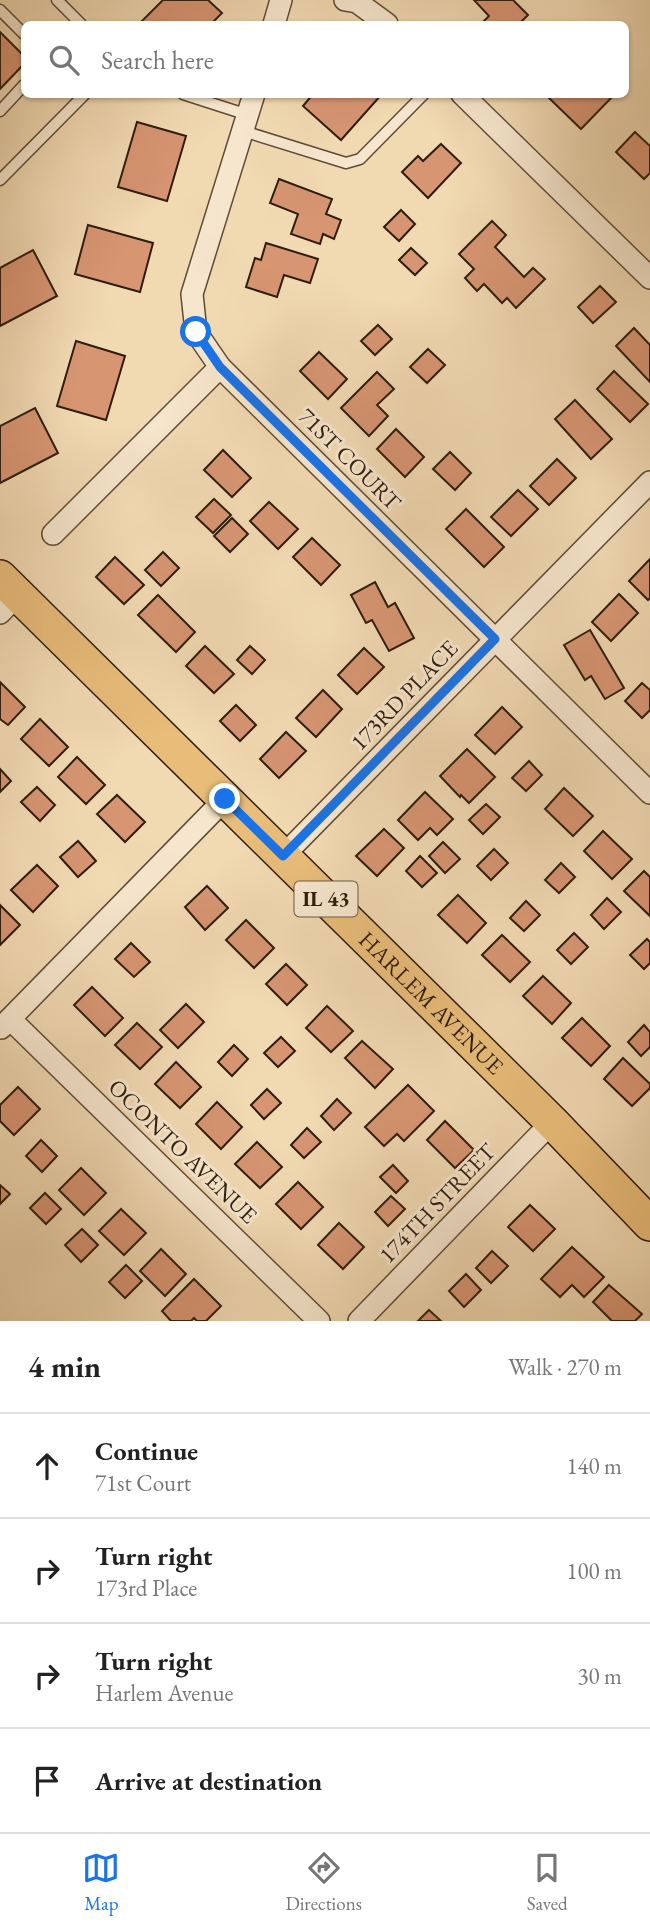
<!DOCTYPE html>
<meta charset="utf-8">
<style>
:root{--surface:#fff;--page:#f2f2f2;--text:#222;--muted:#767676;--line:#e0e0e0;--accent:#1a73e8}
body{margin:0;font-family:"EB Garamond",serif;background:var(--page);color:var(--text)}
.stop{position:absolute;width:21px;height:21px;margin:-16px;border:5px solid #1a73e8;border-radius:50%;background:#fff}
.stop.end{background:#1a73e8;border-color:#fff;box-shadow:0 2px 7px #0008}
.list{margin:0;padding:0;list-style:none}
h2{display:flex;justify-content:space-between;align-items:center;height:91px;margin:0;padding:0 28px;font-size:30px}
h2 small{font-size:23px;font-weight:400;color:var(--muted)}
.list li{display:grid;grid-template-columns:46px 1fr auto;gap:21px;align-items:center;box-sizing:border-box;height:105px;padding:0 28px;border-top:2px solid var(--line)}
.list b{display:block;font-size:26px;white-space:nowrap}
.list p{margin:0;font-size:23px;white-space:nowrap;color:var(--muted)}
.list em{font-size:23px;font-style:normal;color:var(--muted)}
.icon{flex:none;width:38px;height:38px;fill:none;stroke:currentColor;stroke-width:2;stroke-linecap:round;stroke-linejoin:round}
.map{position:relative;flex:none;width:650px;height:1321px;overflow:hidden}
.search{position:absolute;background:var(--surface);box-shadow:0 2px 5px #0004;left:21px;right:21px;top:21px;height:77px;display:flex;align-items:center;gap:18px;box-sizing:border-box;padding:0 24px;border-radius:10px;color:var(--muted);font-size:26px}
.sheet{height:511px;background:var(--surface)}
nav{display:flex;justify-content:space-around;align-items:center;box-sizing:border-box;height:98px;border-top:2px solid var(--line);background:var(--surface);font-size:19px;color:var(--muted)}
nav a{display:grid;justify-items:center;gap:4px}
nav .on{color:var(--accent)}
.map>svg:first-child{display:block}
</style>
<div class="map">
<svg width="650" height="1321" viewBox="0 0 650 1321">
<rect width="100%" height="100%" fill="#f1d9b2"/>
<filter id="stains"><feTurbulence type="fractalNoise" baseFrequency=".00286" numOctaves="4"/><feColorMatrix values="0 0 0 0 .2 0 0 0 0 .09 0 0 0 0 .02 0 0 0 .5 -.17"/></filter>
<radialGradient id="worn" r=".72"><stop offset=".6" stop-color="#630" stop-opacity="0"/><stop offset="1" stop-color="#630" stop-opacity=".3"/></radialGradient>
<!-- building -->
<g fill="#d79572" stroke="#2e1d0d" stroke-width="2">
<polygon points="163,0 208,0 222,13 211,24 139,24"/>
<polygon points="474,0 513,0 528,15 519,24 481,24 489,16"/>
<polygon points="0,32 24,56 24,64 0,89"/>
<polygon points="313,94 382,94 341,140 303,106"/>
<polygon points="553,94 613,94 614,95 581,129 549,98"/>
<polygon points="137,122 186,136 167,201 118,187"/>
<polygon points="635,132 650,146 650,173 644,179 616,152"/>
<polygon points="441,144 461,163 428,198 402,172 418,156 423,161"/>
<polygon points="279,179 332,199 326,214 341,220 334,239 323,234 320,244 291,234 298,214 270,203"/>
<polygon points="401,210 415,224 399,241 384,227"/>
<polygon points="492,221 506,235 495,247 524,277 533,268 545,279 516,308 507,298 502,303 484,284 477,291 465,278 474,269 459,254"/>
<polygon points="88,225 153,243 140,292 75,274"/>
<polygon points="266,243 318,259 310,283 284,275 277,297 246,287 255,258 261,260"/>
<polygon points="411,248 427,263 415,275 399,260"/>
<polygon points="33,250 57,296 0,326 0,268"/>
<polygon points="600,286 616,302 593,323 578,307"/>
<polygon points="378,325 392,339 375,355 361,341"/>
<polygon points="634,328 650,345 650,382 616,346"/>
<polygon points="76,341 125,356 106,420 57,406"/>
<polygon points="428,349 445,365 427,383 410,367"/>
<polygon points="319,352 347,379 328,399 300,371"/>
<polygon points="614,371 648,404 630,422 597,389"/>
<polygon points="377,372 394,389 377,405 388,416 369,436 341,408"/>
<polygon points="575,400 612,439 591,459 555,419"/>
<polygon points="35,408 58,453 0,483 0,426"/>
<polygon points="396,429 424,457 405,477 377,449"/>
<polygon points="223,450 251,478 232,497 204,470"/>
<polygon points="450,452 471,473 455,490 433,469"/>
<polygon points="557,459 576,478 549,505 530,486"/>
<polygon points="518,490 538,509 511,536 491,517"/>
<polygon points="214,499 231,515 213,533 196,517"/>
<polygon points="269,502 298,529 278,549 250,521"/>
<polygon points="466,509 504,547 484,567 446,529"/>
<polygon points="232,518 248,534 230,552 214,536"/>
<polygon points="312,538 340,565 321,585 293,557"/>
<polygon points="163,552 179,568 161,586 145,570"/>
<polygon points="115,557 144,585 124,604 96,577"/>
<polygon points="650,559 650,598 648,600 629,581"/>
<polygon points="375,582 388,607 395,603 414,638 389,651 372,620 366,623 351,595"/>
<polygon points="619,594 638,613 611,641 592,622"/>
<polygon points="158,595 195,632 176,652 138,615"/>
<polygon points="590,630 624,688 605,699 591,676 585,680 564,645"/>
<polygon points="205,646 234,674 214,693 186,666"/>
<polygon points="250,646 265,660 252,674 237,660"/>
<polygon points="364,648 384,667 357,694 338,675"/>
<polygon points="0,682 25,707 8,725 0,719"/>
<polygon points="642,683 650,690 650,710 642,718 625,701"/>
<polygon points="323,690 342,709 316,737 296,718"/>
<polygon points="236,705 256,725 240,741 220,721"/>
<polygon points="502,707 522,727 495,754 475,735"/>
<polygon points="40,719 68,747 49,766 21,739"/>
<polygon points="286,732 306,751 279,778 260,759"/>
<polygon points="467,749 495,777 469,803 461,795 460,797 440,776"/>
<polygon points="77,757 105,785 86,804 58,777"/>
<polygon points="529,761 542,775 526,791 512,778"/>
<polygon points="0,769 11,781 0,792"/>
<polygon points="37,787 55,805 40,821 21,802"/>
<polygon points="564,788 593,816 573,836 545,809"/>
<polygon points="425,792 453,819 437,835 430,828 418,840 398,820"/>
<polygon points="117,795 145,822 125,842 97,814"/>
<polygon points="486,804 500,817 483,834 469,820"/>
<polygon points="384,829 404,848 377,876 356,856"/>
<polygon points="603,831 632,859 612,879 584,851"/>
<polygon points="78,841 96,861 78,877 60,857"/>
<polygon points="443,842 460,859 445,873 429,856"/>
<polygon points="494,849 508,863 491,880 477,866"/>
<polygon points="420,856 437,873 422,887 406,871"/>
<polygon points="561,863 575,877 559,893 545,880"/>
<polygon points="37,865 58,886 33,912 11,890"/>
<polygon points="644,871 650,877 650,916 624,891"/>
<polygon points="207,886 228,908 205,930 185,907"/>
<polygon points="458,895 486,923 467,943 438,915"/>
<polygon points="607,898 621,912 604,929 591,915"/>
<polygon points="526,901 540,915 524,931 510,918"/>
<polygon points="0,905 20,925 0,945"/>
<polygon points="246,920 274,948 254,968 226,940"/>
<polygon points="574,933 588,947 571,964 557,950"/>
<polygon points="502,935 530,962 510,982 482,955"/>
<polygon points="647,939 650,942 650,963 644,969 630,955"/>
<polygon points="131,943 150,962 134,977 115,959"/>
<polygon points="286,964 307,985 287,1005 266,984"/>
<polygon points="543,976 571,1003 552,1024 523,996"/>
<polygon points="92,987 123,1018 105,1036 74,1005"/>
<polygon points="186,1004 204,1022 178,1048 160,1030"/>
<polygon points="327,1006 353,1031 331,1052 306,1028"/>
<polygon points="582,1018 610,1046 591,1066 562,1038"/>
<polygon points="137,1023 162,1047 140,1069 115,1045"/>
<polygon points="644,1025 650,1032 650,1047 641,1056 628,1042"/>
<polygon points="281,1037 295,1051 278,1067 264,1053"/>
<polygon points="362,1041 393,1069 375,1088 345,1058"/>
<polygon points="234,1045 248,1059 232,1076 218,1062"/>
<polygon points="623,1058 650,1084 650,1088 632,1106 604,1079"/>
<polygon points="176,1062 201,1087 180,1108 155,1084"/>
<polygon points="408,1085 434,1111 404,1141 397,1134 384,1146 365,1127"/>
<polygon points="18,1087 40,1109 14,1135 0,1121 0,1105"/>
<polygon points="267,1089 281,1103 264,1119 251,1105"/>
<polygon points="337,1099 351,1113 334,1130 321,1116"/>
<polygon points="217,1102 242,1127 221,1149 196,1124"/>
<polygon points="445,1121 474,1150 455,1168 427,1140"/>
<polygon points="307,1128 321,1142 304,1158 291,1145"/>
<polygon points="41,1140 57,1156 42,1172 26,1156"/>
<polygon points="257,1142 282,1167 260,1188 235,1164"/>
<polygon points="393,1165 408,1181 396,1193 380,1177"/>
<polygon points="81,1168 106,1193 84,1215 59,1190"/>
<polygon points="298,1182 323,1207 301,1229 276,1204"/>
<polygon points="0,1185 10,1194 0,1204"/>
<polygon points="45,1193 61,1209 46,1224 30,1208"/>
<polygon points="391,1196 405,1209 388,1226 375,1212"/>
<polygon points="530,1205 555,1229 533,1251 508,1227"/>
<polygon points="121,1209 146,1233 124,1255 99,1231"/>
<polygon points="339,1223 364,1247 343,1269 318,1245"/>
<polygon points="82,1229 98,1245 81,1262 65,1245"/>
<polygon points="572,1247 604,1277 584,1297 572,1285 560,1297 541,1279"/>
<polygon points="161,1249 186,1274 165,1296 140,1271"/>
<polygon points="492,1251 508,1266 491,1283 476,1268"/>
<polygon points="126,1265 142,1281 125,1298 109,1282"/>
<polygon points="466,1274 481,1290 464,1307 449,1291"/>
<polygon points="194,1279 221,1306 206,1321 197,1321 194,1318 191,1321 171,1321 162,1311"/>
<polygon points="609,1285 642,1314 635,1321 612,1321 593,1302"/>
<polygon points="429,1310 441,1321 418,1321"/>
</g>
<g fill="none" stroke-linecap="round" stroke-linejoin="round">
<defs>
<g id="service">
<polyline points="57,0 81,24"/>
<polyline points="0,10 24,34"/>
<polyline points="183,94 248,115"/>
<polyline points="0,111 24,85"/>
<polyline points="243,131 346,163 360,159 424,94"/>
<polyline points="0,180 85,94"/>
</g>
<g id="minor">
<polyline points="345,0 357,2 387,24"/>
<polyline points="274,24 281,0"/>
<polyline points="254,94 192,294 196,332 220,367 650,793"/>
<polyline points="462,94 650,278"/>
<polyline points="53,534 220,367"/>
<polyline points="0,613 18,594"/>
<polyline points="283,856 650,482"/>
<polyline points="10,1019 319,1321"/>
<polyline points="1,1028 225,799"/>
<polyline points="359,1321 552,1122"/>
</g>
<g id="primary">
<path id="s1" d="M 0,577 L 552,1122 L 650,1224"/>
</g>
</defs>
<!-- service casing -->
<use href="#service" stroke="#5f4c36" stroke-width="13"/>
<!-- minor casing -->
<use href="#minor" stroke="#5f4c36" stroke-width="24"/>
<!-- primary casing -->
<use href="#primary" stroke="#2e1d0d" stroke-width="36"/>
<!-- service -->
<use href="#service" stroke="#f6e6cd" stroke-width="10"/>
<!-- minor -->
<use href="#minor" stroke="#f6e6cd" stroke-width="21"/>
<!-- primary -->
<use href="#primary" stroke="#e8bc79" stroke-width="33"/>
</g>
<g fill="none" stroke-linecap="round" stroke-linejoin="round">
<!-- route -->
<polyline stroke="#1a73e8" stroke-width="9" points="196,332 220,367 495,639 283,856 225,799"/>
</g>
<g text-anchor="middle" stroke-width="6" stroke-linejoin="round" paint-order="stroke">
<!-- shield labels -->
<rect fill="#f6e6cd" stroke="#6a5947" stroke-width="2" x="294.5" y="881.5" width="63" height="35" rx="5"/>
<g font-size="21" font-weight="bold" fill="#2e1d0d">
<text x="326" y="906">IL 43</text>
</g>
<!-- street labels -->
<g font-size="23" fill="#2e1d0d" stroke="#f6e6cd">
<text transform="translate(350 459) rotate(45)" y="8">71ST COURT</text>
<text transform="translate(404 695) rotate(-46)" y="8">173RD PLACE</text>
<text dy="8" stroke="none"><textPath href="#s1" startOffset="606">HARLEM AVENUE</textPath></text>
<text transform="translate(183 1151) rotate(44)" y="8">OCONTO AVENUE</text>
<text transform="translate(437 1203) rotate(-46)" y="8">174TH STREET</text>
</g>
</g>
<rect width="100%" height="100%" filter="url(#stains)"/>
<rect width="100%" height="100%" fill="url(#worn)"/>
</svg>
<div class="stop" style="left:196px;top:332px"></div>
<div class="stop end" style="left:225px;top:799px"></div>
<div class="search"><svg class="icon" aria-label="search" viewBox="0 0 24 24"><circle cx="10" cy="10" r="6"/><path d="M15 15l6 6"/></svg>Search here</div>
</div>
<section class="sheet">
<h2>4 min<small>Walk · 270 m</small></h2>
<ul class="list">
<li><svg class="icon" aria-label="ahead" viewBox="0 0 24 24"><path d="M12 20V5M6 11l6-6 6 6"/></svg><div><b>Continue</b><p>71st Court</p></div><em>140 m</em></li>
<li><svg class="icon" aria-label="right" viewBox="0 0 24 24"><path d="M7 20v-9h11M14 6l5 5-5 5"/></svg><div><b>Turn right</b><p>173rd Place</p></div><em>100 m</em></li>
<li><svg class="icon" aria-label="right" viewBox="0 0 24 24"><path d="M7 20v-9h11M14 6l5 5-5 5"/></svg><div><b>Turn right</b><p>Harlem Avenue</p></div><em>30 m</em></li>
<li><svg class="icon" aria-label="arrive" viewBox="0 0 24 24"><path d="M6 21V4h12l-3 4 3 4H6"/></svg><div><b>Arrive at destination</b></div></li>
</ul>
</section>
<nav>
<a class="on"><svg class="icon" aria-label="map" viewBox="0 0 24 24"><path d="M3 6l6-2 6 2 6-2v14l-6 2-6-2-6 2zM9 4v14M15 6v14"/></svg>Map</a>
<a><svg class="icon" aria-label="directions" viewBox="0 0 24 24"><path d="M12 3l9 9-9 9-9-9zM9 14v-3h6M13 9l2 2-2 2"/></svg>Directions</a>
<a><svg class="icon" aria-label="saved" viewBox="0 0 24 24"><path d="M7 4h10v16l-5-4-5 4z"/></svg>Saved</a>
</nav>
